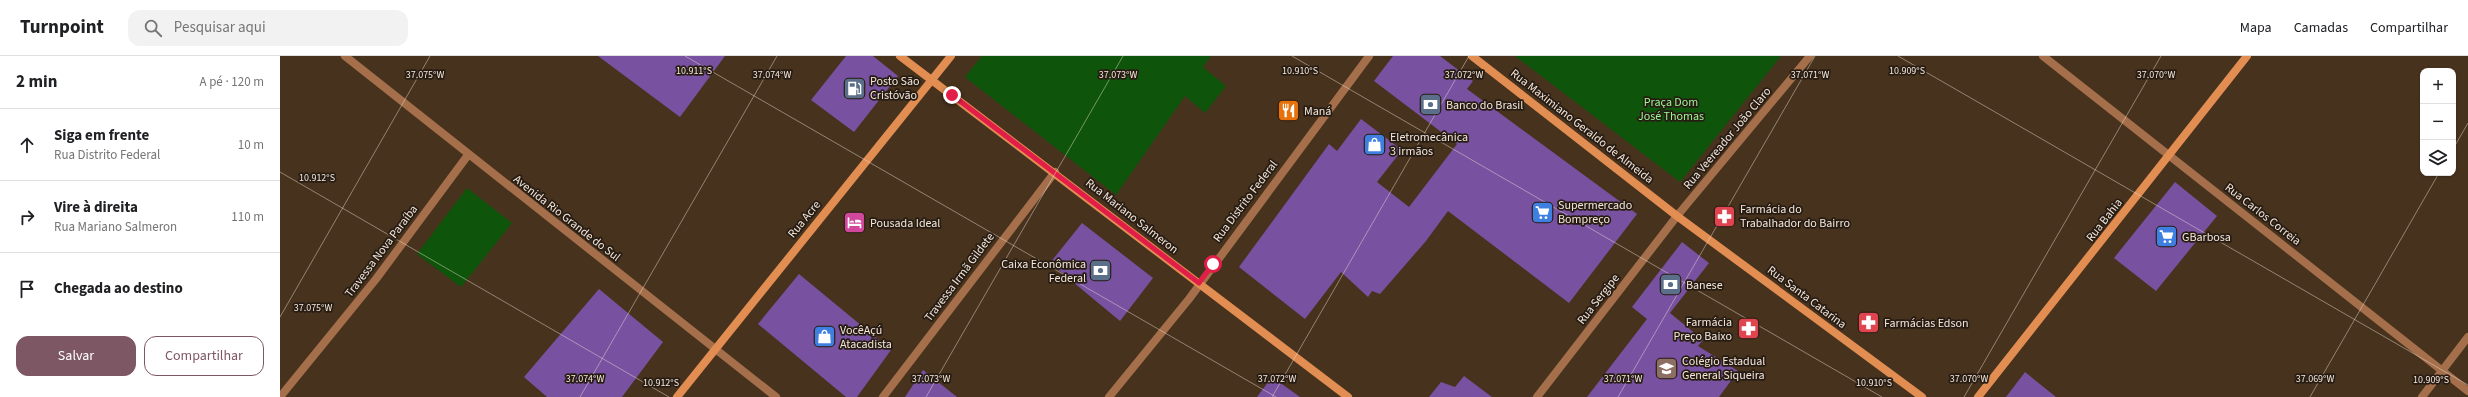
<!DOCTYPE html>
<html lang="pt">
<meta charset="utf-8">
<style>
:root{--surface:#fff;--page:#f2f2f2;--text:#202124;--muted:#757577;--line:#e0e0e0;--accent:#7e5764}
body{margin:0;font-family:"Source Sans 3",sans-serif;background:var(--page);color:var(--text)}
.controls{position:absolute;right:12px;top:12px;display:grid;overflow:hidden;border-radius:8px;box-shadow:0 1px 3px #0004}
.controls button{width:36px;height:36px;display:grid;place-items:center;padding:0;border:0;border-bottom:1px solid var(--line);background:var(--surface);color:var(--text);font:20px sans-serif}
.stop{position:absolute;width:12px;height:12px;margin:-9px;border:3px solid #e11d48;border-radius:50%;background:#fff}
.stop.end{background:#e11d48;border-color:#fff;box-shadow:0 1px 4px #0008}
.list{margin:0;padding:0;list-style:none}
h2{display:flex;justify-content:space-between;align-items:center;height:52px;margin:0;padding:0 16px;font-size:17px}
h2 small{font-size:13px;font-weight:400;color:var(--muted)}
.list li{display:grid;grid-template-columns:26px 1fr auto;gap:12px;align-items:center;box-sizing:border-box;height:72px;padding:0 16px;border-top:1px solid var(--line)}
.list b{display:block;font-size:15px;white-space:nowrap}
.list p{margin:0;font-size:13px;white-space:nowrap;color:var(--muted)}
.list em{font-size:13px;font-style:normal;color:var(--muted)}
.actions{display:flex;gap:8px;padding:12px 16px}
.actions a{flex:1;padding:9px 0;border:1px solid var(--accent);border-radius:12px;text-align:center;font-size:14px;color:var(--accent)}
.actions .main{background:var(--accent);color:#fff}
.icon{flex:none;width:22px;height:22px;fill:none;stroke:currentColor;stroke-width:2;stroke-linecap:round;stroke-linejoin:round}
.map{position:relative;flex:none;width:2188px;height:341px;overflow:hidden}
header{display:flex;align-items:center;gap:24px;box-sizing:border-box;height:56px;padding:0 20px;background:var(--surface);border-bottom:1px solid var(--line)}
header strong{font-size:19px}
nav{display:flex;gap:22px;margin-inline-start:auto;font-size:14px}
.search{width:280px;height:36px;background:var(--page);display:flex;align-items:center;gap:10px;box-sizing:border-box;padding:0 14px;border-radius:12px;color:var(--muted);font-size:15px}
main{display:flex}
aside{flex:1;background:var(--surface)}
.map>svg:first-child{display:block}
</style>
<header>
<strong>Turnpoint</strong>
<div class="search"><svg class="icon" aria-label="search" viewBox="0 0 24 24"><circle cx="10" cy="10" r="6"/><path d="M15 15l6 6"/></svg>Pesquisar aqui</div>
<nav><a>Mapa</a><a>Camadas</a><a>Compartilhar</a></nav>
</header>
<main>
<aside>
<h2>2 min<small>A pé · 120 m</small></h2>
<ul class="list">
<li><svg class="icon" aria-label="ahead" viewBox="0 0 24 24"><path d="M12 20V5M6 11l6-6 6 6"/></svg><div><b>Siga em frente</b><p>Rua Distrito Federal</p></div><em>10 m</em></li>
<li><svg class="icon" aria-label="right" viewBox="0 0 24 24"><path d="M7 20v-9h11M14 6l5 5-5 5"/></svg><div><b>Vire à direita</b><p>Rua Mariano Salmeron</p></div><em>110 m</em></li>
<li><svg class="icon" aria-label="arrive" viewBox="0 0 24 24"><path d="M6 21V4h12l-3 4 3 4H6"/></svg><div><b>Chegada ao destino</b></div></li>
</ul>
<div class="actions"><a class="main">Salvar</a><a>Compartilhar</a></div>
</aside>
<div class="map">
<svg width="2188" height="341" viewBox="0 0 2188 341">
<rect width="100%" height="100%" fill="#47321d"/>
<!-- green -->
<g fill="#0e550b">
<polygon points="702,0 931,0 923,11 946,30 925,57 905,40 836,139 685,21"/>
<polygon points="1235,0 1501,0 1400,126"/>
<polygon points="187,132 232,167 181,231 137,198"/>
</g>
<!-- building -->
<g fill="#7851a1">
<polygon points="318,0 445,0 400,61"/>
<polygon points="566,0 593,0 618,20 574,76 531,44"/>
<polygon points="1113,0 1160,0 1193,25 1187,33 1357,158 1289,247 1168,155 1146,185 1100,238 1092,235 1088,241 1061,216 1025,263 959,211 1049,88 1057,95 1081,63 1122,94 1097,126 1129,151 1177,88 1094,25"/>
<polygon points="1895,126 1937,160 1876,235 1834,202"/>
<polygon points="802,167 873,222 840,265 770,207"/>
<polygon points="1402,186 1429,207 1390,257 1423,284 1418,290 1458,315 1439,341 1307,341 1367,263 1352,251"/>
<polygon points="519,218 611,294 577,341 566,341 478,268"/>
<polygon points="319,233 383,286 342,341 267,341 244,321"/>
<polygon points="643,314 677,341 625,341"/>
<polygon points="1745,316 1776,341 1726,341"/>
<polygon points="1184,320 1212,341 1149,341 1161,326 1175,331"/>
<polygon points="992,321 1020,341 977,341"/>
</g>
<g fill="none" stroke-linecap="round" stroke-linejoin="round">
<!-- minor -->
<g stroke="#a56f4b" stroke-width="8">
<polyline points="1763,0 2188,335"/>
<polyline points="0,341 96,223 188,99"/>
<polyline points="603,341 775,116"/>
<polyline points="829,341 909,243 1089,0"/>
<polyline points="1257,341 1397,160 1530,0"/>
<polyline points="2142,341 2188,281"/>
</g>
<!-- tertiary -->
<polyline stroke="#a56f4b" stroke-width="8" points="65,0 496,341"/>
<!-- secondary -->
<g stroke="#e28d52" stroke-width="8">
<polyline points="620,0 1068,341"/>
<polyline points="1192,0 1397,160 1642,341"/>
<polyline points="397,341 671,0"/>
<polyline points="1698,341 1967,0"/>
</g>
</g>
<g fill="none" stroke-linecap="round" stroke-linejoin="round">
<!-- route -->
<polyline stroke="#e11d48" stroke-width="5" points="672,39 919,227 933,208"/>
</g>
<!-- ticks -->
<path fill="none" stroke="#f4e6d9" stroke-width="1" stroke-opacity="0.45" d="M 405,0 L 996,341M 1012,0 L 1602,341M 1618,0 L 2188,329M 2173,93 L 2188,67M 0,116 L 389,341M 0,261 L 150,0M 300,341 L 497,0M 646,341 L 843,0M 992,341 L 1189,0M 1338,341 L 1535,0M 1684,341 L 1881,0M 2030,341 L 2159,117"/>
<!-- icons -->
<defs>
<symbol id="fuel-square" viewBox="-11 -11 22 22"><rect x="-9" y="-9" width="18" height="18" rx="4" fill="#5c6f8a" stroke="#261c13"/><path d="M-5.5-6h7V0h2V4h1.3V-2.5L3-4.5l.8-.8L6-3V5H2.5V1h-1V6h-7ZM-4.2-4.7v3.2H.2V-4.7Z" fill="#fff"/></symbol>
<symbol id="bank-square" viewBox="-11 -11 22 22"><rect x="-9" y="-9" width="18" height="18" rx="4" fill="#5c6f8a" stroke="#261c13"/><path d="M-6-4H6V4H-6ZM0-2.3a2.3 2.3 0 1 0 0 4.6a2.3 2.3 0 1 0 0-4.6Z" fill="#fff"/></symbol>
<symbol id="restaurant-square" viewBox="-11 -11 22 22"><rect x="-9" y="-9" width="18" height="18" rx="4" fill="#e8710a" stroke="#261c13"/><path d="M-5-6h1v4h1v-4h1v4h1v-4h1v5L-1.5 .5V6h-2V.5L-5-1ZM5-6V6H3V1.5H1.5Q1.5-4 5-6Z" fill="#fff"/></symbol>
<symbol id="shop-square" viewBox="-11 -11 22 22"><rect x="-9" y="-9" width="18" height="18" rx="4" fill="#3f7fe0" stroke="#261c13"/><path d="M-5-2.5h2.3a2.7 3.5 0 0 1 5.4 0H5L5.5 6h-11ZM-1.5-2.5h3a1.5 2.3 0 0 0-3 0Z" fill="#fff"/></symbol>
<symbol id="supermarket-square" viewBox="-11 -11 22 22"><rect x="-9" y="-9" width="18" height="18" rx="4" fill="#3f7fe0" stroke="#261c13"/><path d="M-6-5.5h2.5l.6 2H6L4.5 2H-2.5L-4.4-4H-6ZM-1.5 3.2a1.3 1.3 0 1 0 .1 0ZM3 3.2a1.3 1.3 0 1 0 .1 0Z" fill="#fff"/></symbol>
<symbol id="pharmacy-square" viewBox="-11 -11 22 22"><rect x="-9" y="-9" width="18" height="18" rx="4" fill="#e0444e" stroke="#261c13"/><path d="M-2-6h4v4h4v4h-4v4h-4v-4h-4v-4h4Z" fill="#fff"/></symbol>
<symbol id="hotel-square" viewBox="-11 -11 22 22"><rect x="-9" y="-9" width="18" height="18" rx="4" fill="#d1479c" stroke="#261c13"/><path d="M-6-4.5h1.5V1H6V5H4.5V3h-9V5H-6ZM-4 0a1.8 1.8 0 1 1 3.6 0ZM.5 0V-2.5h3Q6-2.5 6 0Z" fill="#fff"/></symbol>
<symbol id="school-square" viewBox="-11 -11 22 22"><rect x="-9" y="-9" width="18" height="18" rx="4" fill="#8d6e63" stroke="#261c13"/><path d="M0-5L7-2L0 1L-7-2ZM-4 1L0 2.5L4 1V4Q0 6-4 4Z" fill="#fff"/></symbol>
</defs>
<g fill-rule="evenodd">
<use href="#fuel-square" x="562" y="20" width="25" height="25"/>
<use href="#bank-square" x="1138" y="36" width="25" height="25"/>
<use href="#restaurant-square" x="996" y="42" width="25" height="25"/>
<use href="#shop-square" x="1082" y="76" width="25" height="25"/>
<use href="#supermarket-square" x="1250" y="144" width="25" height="25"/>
<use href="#pharmacy-square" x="1432" y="148" width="25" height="25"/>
<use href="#hotel-square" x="562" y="154" width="25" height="25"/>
<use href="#supermarket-square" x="1874" y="168" width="25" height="25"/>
<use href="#bank-square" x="808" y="202" width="25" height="25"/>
<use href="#bank-square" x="1378" y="216" width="25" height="25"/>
<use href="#pharmacy-square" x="1576" y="254" width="25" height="25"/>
<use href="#pharmacy-square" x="1456" y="260" width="25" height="25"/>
<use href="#shop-square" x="532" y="268" width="25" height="25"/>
<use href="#school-square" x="1374" y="300" width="25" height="25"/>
</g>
<g text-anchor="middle" stroke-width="3.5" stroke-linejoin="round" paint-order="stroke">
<!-- poi labels -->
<g font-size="12" fill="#f4e6d9" stroke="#261c13" text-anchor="start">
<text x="590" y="29">Posto São<tspan x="590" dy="14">Cristóvão</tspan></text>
<text x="1166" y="53">Banco do Brasil</text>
<text x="1024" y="59">Maná</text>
<text x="1110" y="85">Eletromecânica<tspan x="1110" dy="14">3 irmãos</tspan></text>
<text x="1278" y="153">Supermercado<tspan x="1278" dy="14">Bompreço</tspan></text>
<text x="1460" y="157">Farmácia do<tspan x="1460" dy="14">Trabalhador do Bairro</tspan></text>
<text x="590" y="171">Pousada Ideal</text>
<text x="1902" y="185">GBarbosa</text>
<text x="806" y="212" text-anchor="end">Caixa Econômica<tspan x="806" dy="14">Federal</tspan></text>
<text x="1406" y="233">Banese</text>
<text x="1452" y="270" text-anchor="end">Farmácia<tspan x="1452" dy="14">Preço Baixo</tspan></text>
<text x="1604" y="271">Farmácias Edson</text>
<text x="560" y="278">VocêAçú<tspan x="560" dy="14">Atacadista</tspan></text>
<text x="1402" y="309">Colégio Estadual<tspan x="1402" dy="14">General Siqueira</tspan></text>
</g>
<!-- park labels -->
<g font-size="12" fill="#9df795" stroke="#261c13">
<text x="1391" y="50">Praça Dom<tspan x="1391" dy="14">José Thomas</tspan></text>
</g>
<!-- street labels -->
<g font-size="12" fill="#f4e6d9" stroke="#261c13">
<text transform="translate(1302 70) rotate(38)" y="4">Rua Maximiano Geraldo de Almeida</text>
<text transform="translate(1447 82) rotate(-50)" y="4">Rua Veereador João Claro</text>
<text transform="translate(965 145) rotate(-53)" y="4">Rua Distrito Federal</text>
<text transform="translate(1983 158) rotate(38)" y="4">Rua Carlos Correia</text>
<text transform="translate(852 160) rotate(38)" y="4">Rua Mariano Salmeron</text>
<text transform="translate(287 162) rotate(38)" y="4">Avenida Rio Grande do Sul</text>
<text transform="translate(524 163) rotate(-51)" y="4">Rua Acre</text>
<text transform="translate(1824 164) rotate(-52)" y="4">Rua Bahia</text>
<text transform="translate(101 195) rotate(-53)" y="4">Travessa Nova Paraíba</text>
<text transform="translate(679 221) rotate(-53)" y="4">Travessa Irmã Gildete</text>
<text transform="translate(1527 241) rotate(37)" y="4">Rua Santa Catarina</text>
<text transform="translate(1318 243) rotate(-52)" y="4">Rua Sergipe</text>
</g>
</g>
<g font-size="10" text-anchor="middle" fill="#f4e6d9" stroke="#261c13" stroke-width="3.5" stroke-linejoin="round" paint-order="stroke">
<text x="414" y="18">10.911°S</text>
<text x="1020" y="18">10.910°S</text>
<text x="1627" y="18">10.909°S</text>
<text x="145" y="22">37.075°W</text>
<text x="1184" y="22">37.072°W</text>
<text x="492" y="22">37.074°W</text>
<text x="838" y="22">37.073°W</text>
<text x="1530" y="22">37.071°W</text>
<text x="1876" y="22">37.070°W</text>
<text x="37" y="125">10.912°S</text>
<text x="33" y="255">37.075°W</text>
<text x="305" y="326">37.074°W</text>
<text x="651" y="326">37.073°W</text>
<text x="997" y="326">37.072°W</text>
<text x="1343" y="326">37.071°W</text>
<text x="1689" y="326">37.070°W</text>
<text x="2035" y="326">37.069°W</text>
<text x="2151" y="327">10.909°S</text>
<text x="381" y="330">10.912°S</text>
<text x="1594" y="330">10.910°S</text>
</g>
</svg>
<div class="controls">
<button>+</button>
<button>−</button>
<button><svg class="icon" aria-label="layers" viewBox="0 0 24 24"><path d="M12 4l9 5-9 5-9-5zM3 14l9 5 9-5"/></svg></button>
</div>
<div class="stop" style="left:933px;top:208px"></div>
<div class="stop end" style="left:672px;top:39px"></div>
</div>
</main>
